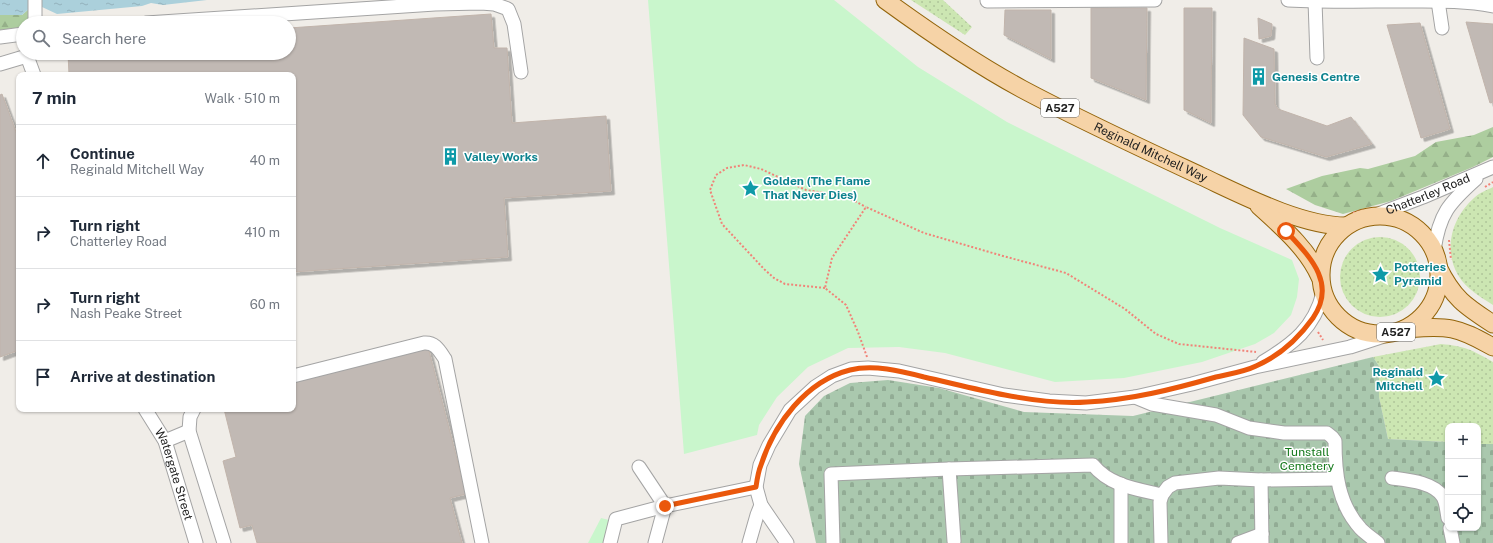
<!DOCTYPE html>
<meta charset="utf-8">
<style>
:root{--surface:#fff;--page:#f2f2f3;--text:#1f2937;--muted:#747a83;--line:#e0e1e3}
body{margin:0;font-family:"Public Sans",sans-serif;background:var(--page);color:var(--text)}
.controls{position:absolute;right:12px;bottom:12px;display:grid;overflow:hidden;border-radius:8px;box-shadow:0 1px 3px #0004}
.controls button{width:36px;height:36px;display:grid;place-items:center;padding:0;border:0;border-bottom:1px solid var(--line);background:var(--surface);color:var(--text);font:20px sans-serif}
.stop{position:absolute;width:12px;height:12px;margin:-9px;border:3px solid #ea580c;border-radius:50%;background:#fff}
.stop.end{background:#ea580c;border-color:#fff;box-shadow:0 1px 4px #0008}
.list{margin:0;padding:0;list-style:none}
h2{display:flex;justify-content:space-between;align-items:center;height:52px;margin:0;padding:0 16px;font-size:17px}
h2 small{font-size:13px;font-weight:400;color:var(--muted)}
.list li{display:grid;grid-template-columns:26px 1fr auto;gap:12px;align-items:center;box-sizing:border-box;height:72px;padding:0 16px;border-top:1px solid var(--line)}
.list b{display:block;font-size:15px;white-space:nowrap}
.list p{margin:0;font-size:13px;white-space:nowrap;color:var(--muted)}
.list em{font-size:13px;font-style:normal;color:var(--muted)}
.icon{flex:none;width:22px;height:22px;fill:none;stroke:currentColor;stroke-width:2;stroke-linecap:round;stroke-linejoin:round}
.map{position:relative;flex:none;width:1493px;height:543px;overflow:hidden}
.search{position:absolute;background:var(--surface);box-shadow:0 1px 3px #0004;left:16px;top:16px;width:280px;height:44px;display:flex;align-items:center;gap:10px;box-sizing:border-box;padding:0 14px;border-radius:22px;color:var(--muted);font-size:15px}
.panel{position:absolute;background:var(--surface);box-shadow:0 1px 3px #0004;left:16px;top:72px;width:280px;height:340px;border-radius:8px}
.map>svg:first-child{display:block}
</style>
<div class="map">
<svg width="1493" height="543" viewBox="0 0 1493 543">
<defs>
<pattern id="grass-dots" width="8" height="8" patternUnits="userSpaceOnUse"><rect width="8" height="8" fill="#cce6b2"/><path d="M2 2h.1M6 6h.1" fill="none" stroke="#afc599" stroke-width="1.8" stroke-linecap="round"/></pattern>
<pattern id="forest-firs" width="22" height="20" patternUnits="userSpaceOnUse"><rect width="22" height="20" fill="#adcd9f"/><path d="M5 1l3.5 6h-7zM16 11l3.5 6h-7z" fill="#95b089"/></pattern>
<pattern id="cemetery-stones" width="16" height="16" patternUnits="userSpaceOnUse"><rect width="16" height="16" fill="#aac8ae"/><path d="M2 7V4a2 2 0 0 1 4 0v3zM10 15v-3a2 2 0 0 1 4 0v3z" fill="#92ac95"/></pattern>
<pattern id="water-ripples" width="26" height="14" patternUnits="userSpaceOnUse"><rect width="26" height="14" fill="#abd0db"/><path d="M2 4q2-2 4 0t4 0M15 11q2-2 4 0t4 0" fill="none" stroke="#93b2bc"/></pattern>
<filter id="shadow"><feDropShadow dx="3.5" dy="3.5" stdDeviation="0" flood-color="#0004"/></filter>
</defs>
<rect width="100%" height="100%" fill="#f0ede8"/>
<!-- grass -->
<g fill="url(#grass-dots)">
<polygon points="911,0 943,0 972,27 965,35"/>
<path d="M 1493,187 L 1493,305 C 1481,297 1466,289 1458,275 C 1443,249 1452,217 1474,198 C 1479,193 1487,190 1493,187 Z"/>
<circle cx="1380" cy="277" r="40"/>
<path d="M 1441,344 C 1465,346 1472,350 1493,362 L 1493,444 L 1478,444 L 1478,426 L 1448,426 L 1448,442 L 1388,439 L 1379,397 L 1379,366 L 1373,357 Z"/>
</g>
<!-- forest -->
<g fill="url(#forest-firs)">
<polygon points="31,7 30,23 23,23 23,27 0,30 0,15 22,15"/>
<polygon points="1493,127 1493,157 1473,167 1391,201 1343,214 1315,205 1286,189 1322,176 1360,168 1368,169 1415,156 1436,142 1474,135"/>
</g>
<!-- cemetery -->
<polygon fill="url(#cemetery-stones)" points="1373,357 1379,366 1379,397 1388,439 1448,442 1448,528 1478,528 1478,444 1493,444 1493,543 816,543 799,464 805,416 824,396 850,383 888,380 939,388 1024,412 1133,416"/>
<!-- park -->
<g fill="#c9f6cc">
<polygon points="648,0 834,0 918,67 1007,122 1220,228 1292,260 1299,279 1297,297 1291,315 1274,333 1255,344 1202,362 1124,378 1055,382 945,353 899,347 848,348 808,367 777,397 759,425 757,435 684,454"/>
<polygon points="601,518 609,520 604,543 588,543"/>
</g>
<!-- water -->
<polygon fill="url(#water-ripples)" points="0,0 207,0 163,5 151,3 142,6 57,14 42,7 31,7 22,15 0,15"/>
<!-- building -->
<g fill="#c1b9b4" stroke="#c1b4ab" filter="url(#shadow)">
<polygon points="1091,8 1147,8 1146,100 1091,78"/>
<polygon points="1184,8 1212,8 1211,123 1184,110"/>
<polygon points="1005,10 1051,10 1051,59 1004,35"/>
<polygon points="491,14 494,48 507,48 512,123 606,116 611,191 504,198 508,257 293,272 293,75 69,75 68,53 289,53 289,28"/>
<polygon points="1258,18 1272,24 1271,36 1259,39"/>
<polygon points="1466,22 1493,24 1493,102 1490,103"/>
<polygon points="1420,23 1450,129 1421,138 1387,25"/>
<polygon points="1244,38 1274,49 1275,104 1278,109 1327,126 1351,117 1372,144 1326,157 1261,137 1243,115"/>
<polygon points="2,94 19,140 19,350 0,357 0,95"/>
<polygon points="428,347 466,494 450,498 462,543 257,543 252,525 240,528 223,461 236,457 224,409 293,409 293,382"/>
</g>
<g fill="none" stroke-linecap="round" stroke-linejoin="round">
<defs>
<g id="minor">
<polyline points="35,0 35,23"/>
<path d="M 1288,0 C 1327,2 1366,1 1404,1 C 1434,1 1464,0 1493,6"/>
<polyline points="987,1 1155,0"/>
<polyline points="1315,1 1317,58"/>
<polyline points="1438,1 1442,28"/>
<polyline points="146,23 435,4 481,3 494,4 508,9 514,24 521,72"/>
<polyline points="0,37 23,34"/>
<polyline points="0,64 27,56 34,75"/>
<path id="s1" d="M 1373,216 L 1423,197 L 1493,167"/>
<path d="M 1434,251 C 1439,214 1449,203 1476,179"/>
<path d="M 1263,362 C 1293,344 1314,328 1323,293"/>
<path d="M 293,376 L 424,343 C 435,342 439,350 445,359 L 482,543"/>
<path d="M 1135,397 L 1152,404 L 1216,415 L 1249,428 L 1284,433 L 1327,433 L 1332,437 L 1335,441 C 1335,473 1338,504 1361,529 C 1366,534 1372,538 1378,543"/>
<path id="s2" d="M 145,409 L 165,441 L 196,543"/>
<polyline points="194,409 190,417 189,431 224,543"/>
<polyline points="165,441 189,431"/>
<polyline points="639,467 665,506"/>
<polyline points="949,469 954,541"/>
<path d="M 1392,478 C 1407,480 1434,482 1443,497 C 1446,502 1447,512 1448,518"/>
<polyline points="1261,480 1336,479"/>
<polyline points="1450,528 1453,543"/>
<polyline points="610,543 616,519 665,506 756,487"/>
<polyline points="655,543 665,506"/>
<polyline points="749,543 757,515 761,505"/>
<polyline points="787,543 761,505 756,487 760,465 769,445 790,410 815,387 832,376 851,369 868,368 899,371 1004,395 1049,401 1086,403 1135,397 1192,384 1255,367 1350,347 1390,334"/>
<path d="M 833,543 L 831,474 L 949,469 L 1093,465 C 1110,486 1137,489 1162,495"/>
<polyline points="1121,543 1121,484"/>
<polyline points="1161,543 1160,502 1162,495 1168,487 1175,483 1219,478 1261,480 1262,543"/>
<polyline points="1238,543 1262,534"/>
</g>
<g id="major">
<path id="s3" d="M 885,0 C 929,32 974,63 1022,89 C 1080,120 1141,148 1201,176 C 1242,195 1301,226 1346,226"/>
<path d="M 1259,206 C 1282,227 1307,248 1320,277"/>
<circle cx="1380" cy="275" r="59"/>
<path d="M 1438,267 C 1453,298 1465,306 1493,324"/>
<path d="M 1405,329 C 1420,328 1437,326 1452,329 C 1467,332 1480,340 1493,347"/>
</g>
</defs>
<!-- minor casing -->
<use href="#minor" stroke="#a4a4a4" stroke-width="15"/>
<!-- major casing -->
<use href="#major" stroke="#93640a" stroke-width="19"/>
<!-- path -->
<g stroke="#f18378" stroke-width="2" stroke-dasharray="2 2" stroke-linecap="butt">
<polyline points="1485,187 1493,182"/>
<polyline points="1353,213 1364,210"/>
<polyline points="1449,240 1451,260"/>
<polyline points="825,288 785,284 774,278 764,269 722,224 710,190 716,175 727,168 744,165 761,169 806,190 845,196 866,207"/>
<polyline points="1318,332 1323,340"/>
<polyline points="867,357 858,332 846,305 825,288 832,258 866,207 924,233 1003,256 1066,273 1125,309 1156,334 1179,344 1256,352"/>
</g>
<!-- minor -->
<use href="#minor" stroke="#fff" stroke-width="13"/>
<!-- major -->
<use href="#major" stroke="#f6d3a7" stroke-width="17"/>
</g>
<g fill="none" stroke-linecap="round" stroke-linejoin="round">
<!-- route -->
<path stroke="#ea580c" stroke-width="5" d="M 665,506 L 756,487 C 757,480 758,472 761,465 C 774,424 806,381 850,370 C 873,364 901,371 924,377 C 951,383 978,390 1005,395 C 1031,400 1060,404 1087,402 C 1131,400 1174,389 1216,377 C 1229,374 1244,372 1256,366 C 1279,356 1298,339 1313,318 C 1337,283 1310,257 1286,231"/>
</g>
<!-- icons -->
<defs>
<symbol id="building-bare" viewBox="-9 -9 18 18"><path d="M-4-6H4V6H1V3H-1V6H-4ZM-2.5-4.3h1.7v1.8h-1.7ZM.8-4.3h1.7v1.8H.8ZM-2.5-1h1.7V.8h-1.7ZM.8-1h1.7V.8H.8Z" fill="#0f9aa8" stroke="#fff" stroke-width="2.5" paint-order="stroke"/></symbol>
<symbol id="sight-bare" viewBox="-9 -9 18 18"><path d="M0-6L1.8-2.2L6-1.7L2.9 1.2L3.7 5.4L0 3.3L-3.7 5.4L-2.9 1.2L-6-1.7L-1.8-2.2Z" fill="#0f9aa8" stroke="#fff" stroke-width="2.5" paint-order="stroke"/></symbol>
</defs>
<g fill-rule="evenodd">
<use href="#building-bare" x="1246" y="64" width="25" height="25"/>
<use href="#building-bare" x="438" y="144" width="25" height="25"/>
<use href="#sight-bare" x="738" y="176" width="25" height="25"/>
<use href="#sight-bare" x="1368" y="262" width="25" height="25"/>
<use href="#sight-bare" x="1424" y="366" width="25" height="25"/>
</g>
<g text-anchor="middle" stroke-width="3" stroke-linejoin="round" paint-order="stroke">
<!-- shield labels -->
<g fill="#fff" stroke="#636363" stroke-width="1">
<rect x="1041" y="99" width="38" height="18" rx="3"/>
<rect x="1377" y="323" width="38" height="18" rx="3"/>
</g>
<g font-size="11" font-weight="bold" fill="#202020">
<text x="1060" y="112">A527</text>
<text x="1396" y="336">A527</text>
</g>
<!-- culture labels -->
<g font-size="12" font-weight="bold" fill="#0d838f" stroke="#fff" text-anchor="start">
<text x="1272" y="81">Genesis Centre</text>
<text x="464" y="161">Valley Works</text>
<text x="763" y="185">Golden (The Flame<tspan x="763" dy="14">That Never Dies)</tspan></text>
<text x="1394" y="271">Potteries<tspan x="1394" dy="14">Pyramid</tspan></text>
<text x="1423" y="376" text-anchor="end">Reginald<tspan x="1423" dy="14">Mitchell</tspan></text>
</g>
<!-- street labels -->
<g font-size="12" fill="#202020" stroke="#fff">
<text dy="4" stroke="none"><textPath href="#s3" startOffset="307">Reginald Mitchell Way</textPath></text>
<text dy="4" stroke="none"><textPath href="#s1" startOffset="59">Chatterley Road</textPath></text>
<text dy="4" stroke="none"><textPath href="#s2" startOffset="72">Watergate Street</textPath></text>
</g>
<!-- park labels -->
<g font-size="12" fill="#14791b" stroke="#fff">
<text x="1307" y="456">Tunstall<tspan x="1307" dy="14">Cemetery</tspan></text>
</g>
</g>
</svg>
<div class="controls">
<button>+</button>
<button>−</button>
<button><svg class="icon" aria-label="locate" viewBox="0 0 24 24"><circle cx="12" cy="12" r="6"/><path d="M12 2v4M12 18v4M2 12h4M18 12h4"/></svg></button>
</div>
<div class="stop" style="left:1286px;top:231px"></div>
<div class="stop end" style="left:665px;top:506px"></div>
<div class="search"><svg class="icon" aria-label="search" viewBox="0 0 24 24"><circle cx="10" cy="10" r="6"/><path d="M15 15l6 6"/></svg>Search here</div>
<section class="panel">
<h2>7 min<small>Walk · 510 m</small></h2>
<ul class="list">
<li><svg class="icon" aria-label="ahead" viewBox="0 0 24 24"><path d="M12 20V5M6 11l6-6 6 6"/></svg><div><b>Continue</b><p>Reginald Mitchell Way</p></div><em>40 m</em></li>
<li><svg class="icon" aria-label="right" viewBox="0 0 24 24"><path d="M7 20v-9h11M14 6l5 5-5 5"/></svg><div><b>Turn right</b><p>Chatterley Road</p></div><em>410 m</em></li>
<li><svg class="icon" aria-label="right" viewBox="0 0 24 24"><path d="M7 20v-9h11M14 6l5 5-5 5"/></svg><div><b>Turn right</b><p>Nash Peake Street</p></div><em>60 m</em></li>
<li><svg class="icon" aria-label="arrive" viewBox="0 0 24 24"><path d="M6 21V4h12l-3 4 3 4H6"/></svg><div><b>Arrive at destination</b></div></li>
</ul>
</section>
</div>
